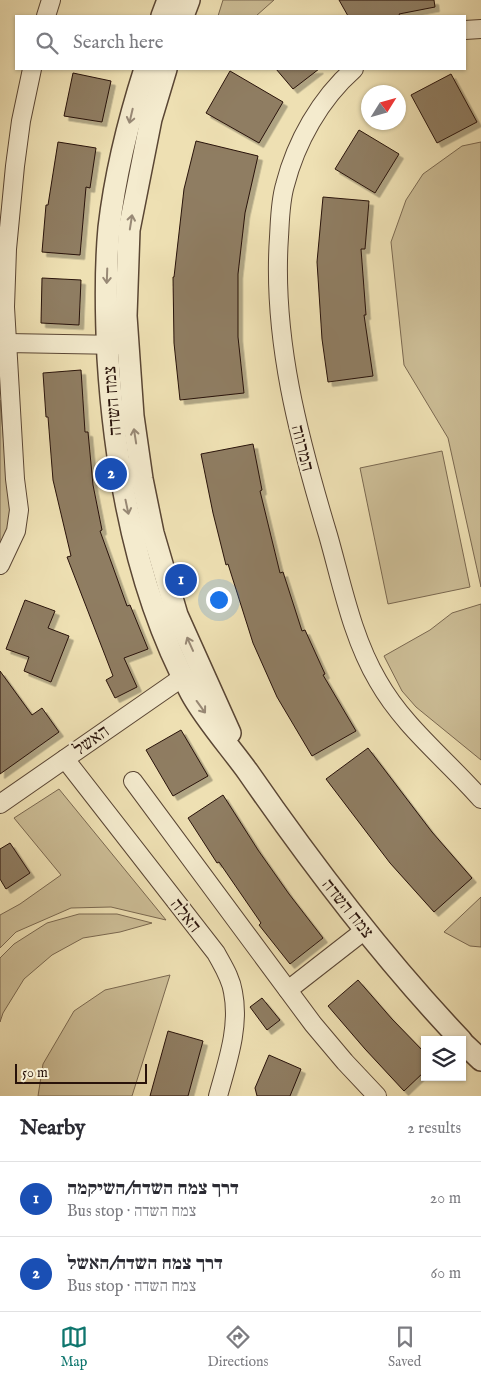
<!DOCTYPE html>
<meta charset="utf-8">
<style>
:root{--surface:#fff;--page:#f2f2f3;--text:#2b2b33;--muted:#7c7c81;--line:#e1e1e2;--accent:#0f766e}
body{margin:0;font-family:"IM FELL English","Frank Ruhl Libre",serif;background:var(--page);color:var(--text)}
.controls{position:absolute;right:15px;bottom:15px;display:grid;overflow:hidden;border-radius:0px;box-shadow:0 1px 4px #0004}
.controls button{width:45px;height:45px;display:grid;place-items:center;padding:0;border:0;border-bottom:1px solid var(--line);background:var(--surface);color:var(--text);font:25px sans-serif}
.compass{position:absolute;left:361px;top:85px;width:45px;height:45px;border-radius:50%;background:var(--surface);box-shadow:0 1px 4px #0004;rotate:53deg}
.scale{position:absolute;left:15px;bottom:12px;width:132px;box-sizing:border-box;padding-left:5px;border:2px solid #28120a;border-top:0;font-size:14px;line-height:18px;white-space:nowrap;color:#28120a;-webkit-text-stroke:4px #f4ebce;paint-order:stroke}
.you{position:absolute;left:218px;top:599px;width:18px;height:18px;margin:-12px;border:4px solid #fff;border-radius:50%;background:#1a73e8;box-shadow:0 0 0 8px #1a73e833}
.badge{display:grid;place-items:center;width:32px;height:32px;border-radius:50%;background:var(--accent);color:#fff;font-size:16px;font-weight:700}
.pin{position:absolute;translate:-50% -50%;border:2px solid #fff;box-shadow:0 1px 5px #0006}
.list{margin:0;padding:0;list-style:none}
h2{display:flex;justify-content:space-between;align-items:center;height:65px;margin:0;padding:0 20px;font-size:21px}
h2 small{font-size:16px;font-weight:400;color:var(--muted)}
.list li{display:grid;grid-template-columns:32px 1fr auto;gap:15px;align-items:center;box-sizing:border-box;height:75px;padding:0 20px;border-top:1px solid var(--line)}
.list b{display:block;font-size:19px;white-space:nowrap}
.list p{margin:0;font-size:16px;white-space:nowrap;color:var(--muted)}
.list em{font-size:16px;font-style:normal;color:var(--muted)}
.icon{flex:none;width:28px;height:28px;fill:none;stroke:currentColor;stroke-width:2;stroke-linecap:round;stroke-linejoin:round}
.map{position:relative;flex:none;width:481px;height:1096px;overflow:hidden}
.search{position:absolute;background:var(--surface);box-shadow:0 1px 4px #0004;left:15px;right:15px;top:15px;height:55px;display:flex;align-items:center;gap:12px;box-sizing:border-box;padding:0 18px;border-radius:0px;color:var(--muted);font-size:19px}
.sheet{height:215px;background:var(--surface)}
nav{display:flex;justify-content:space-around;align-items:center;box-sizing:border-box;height:70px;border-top:1px solid var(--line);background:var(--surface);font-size:14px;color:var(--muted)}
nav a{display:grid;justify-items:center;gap:2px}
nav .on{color:var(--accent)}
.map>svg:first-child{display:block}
</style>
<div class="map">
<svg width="481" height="1096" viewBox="0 0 481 1096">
<defs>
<filter id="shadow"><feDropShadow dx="4.5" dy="4.5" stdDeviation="0" flood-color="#0004"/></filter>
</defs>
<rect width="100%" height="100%" fill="#eee0b3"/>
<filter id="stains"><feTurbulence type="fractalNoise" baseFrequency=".004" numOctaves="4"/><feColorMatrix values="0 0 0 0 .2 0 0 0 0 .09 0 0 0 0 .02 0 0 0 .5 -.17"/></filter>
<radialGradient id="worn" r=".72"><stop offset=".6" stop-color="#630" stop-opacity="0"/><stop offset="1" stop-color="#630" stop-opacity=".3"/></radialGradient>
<!-- green -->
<g fill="#ccbd96" stroke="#7a6850">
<polygon points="223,0 274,0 256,16 218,16"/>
<polygon points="481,142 481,587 448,438 404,365 391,242 406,200 423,174 462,146"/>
<polygon points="0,400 10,510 8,528 0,544"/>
<polygon points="442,451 470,587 388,604 360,468"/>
<polygon points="481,604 481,760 416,707 402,691 384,656 430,630 452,613"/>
<polygon points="59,789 166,920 111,907 71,908 16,932 0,948 0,915 20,904 61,875 14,818"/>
<polygon points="481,897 481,947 470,946 444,932"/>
<polygon points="79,914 117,914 152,923 120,932 83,938 52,955 24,979 3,1013 0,1022 0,958 14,944 47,923"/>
<polygon points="170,975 132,1096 38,1096 43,1064 74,1011 105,990"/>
</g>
<!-- building -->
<g fill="#8f7d62" stroke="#28120a" filter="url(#shadow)">
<polygon points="339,0 434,0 435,7 399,14 400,16 348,16"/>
<polygon points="276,69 319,69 293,89"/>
<polygon points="230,71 283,102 259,143 206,113"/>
<polygon points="73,73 111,81 102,122 64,116"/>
<polygon points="451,74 477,122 437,143 411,95"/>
<polygon points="359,130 399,154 375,193 335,169"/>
<polygon points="196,141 258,156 245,213 238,274 238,337 244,393 180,400 174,343 173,277 174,277 184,189"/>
<polygon points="58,142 96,148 90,188 86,187 80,255 42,252 46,205 48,205"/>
<polygon points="323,197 369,201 365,249 361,249 366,315 364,315 373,376 328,382 322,339 317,262"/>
<polygon points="42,278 81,280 79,325 41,323"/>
<polygon points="81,370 85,432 88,432 93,485 102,530 100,531 127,606 130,605 148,649 124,658 137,687 115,698 106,680 113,676 67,557 71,556 53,480 48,417 46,417 43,373"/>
<polygon points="253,444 262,490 260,491 280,573 283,572 302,631 305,630 325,674 323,675 356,731 312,756 277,697 253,643 228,564 226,565 213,513 201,454"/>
<polygon points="25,600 55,611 48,628 69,636 51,682 24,671 29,657 6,649"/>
<polygon points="0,671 32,715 42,708 59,732 0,774"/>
<polygon points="181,730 208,776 173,796 146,750"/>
<polygon points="368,748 432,832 472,878 434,912 390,863 326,779"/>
<polygon points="223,795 258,850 289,894 323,938 290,964 259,925 261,923 219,862 217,863 188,818"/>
<polygon points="10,843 30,873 6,889 0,879 0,849"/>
<polygon points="358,980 392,1019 425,1053 425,1071 404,1091 365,1049 328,1006"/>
<polygon points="262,998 280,1020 267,1030 250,1007"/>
<polygon points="168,1031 203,1041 188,1096 150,1096"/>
<polygon points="269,1055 301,1069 290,1096 257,1096 255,1088"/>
</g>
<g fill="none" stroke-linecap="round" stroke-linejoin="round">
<defs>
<g id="minor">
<polyline points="46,16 51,0"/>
<polyline points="465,30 481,29"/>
<path d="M 354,69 C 320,99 296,142 285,185 C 280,202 280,221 279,237 C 272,339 299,439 328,535 C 342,584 352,637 378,681 C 404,727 446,759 481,799"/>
<polyline points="0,346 7,343 120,345"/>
<polyline points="0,565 16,531 19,510 15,479 5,307 7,249 15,166 21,121 32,69"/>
<path d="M 65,759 L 216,953 C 223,966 231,978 233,992 C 240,1027 227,1063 218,1096"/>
<polyline points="133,781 313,1024 345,1062 377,1096"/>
<polyline points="0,804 183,677"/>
<polyline points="288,990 365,930"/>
</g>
<g id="tertiary">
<polyline points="162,16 168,0"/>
<polyline points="183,16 189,0"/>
<path d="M 145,69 C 129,119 115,176 109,228 C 105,271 106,315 108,358 C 115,470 137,593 191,693 C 205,719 230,747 248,772 C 313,866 382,957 461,1040"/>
<polyline points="166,69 151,119 129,230 126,316 133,416 142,479 153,533 177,615 230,733"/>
<polyline points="462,1042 481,1060"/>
</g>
</defs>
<!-- minor casing -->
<use href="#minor" stroke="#5a4634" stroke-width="20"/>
<!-- tertiary casing -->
<use href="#tertiary" stroke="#5a4634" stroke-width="24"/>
<!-- minor -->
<use href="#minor" stroke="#f4ebce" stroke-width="18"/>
<!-- tertiary -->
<use href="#tertiary" stroke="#f4ebce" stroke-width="21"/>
</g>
<!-- one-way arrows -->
<defs><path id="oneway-shaft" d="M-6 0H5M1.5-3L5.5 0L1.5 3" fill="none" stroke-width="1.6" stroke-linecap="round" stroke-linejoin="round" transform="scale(1.25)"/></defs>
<g stroke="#988976">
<use href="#oneway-shaft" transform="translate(131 116) rotate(103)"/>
<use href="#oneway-shaft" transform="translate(131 222) rotate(-81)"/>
<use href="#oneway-shaft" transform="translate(107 276) rotate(92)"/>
<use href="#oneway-shaft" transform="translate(135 436) rotate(-99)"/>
<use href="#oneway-shaft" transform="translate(127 507) rotate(78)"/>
<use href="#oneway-shaft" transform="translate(190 644) rotate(-114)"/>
<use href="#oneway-shaft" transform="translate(201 707) rotate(54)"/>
</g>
<g text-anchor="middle" stroke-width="4.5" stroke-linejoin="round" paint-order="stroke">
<!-- street labels -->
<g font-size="18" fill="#28120a" stroke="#f4ebce">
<text transform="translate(112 401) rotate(-95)" y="6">צמח השדה</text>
<text transform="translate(303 448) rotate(76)" y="6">המרווה</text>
<text transform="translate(91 740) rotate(-35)" y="6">האשל</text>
<text transform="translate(348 908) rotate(51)" y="6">צמח השדה</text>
<text transform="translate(186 915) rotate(52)" y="6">האלה</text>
</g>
</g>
<rect width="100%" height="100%" filter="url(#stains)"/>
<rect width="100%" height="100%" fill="url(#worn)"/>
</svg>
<div class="controls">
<button><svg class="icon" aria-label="layers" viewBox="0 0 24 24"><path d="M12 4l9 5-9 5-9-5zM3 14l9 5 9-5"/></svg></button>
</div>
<svg class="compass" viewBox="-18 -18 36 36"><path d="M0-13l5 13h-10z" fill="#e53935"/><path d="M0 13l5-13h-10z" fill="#7c7c81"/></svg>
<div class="scale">50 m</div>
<div class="you"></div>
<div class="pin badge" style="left:181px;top:580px;background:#1a4fb4">1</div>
<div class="pin badge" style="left:111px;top:474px;background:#1a4fb4">2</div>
<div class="search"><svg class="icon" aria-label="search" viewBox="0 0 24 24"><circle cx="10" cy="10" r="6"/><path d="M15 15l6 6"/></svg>Search here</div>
</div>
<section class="sheet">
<h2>Nearby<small>2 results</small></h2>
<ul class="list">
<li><span class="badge" style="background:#1a4fb4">1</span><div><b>דרך צמח השדה/השיקמה</b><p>Bus stop · צמח השדה</p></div><em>20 m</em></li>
<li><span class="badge" style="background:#1a4fb4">2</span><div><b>דרך צמח השדה/האשל</b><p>Bus stop · צמח השדה</p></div><em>60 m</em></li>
</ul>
</section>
<nav>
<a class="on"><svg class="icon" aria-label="map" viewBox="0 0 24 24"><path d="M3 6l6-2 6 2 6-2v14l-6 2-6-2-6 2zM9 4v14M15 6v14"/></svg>Map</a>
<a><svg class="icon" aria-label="directions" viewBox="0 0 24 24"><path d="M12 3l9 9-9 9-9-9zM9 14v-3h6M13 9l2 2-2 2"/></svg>Directions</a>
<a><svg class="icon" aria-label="saved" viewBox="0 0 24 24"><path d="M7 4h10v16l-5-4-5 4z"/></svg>Saved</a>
</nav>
